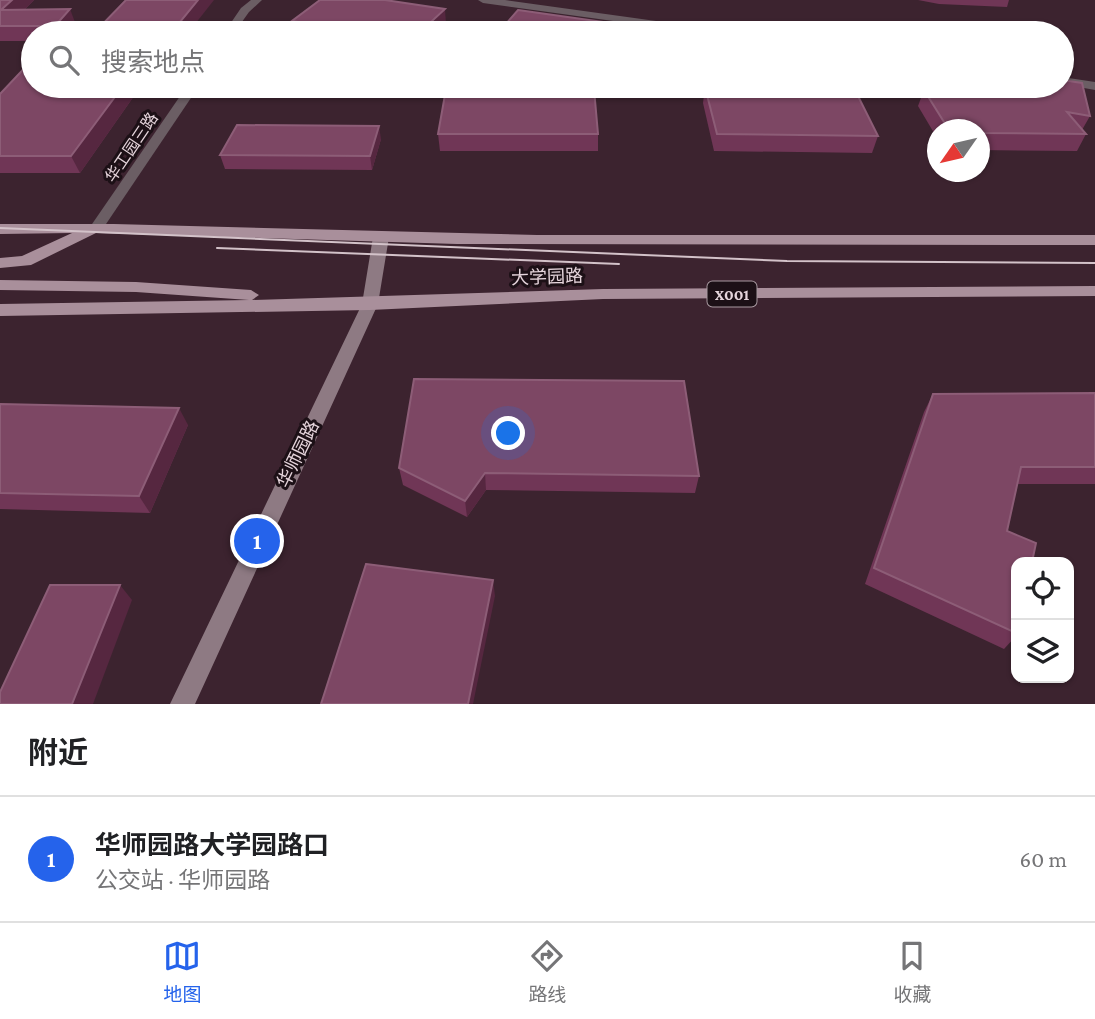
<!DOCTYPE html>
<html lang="zh">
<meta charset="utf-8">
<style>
:root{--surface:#fff;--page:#f6f6f6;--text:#202124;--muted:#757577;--line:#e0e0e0;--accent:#2563eb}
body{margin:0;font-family:"Crimson Pro","Noto Sans SC",serif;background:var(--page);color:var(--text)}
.controls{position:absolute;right:21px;bottom:21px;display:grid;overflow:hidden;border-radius:14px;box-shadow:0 2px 5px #0004}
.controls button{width:63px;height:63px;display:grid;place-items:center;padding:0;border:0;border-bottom:2px solid var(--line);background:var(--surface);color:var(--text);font:35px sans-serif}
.compass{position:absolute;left:927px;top:119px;width:63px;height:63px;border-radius:50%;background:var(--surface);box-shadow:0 2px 5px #0004;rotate:236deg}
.you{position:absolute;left:509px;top:434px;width:24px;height:24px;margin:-18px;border:5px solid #fff;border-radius:50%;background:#1a73e8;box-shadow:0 0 0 10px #1a73e833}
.badge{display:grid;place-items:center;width:46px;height:46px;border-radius:50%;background:var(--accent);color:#fff;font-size:23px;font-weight:700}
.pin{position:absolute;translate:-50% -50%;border:4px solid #fff;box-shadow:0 2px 7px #0006}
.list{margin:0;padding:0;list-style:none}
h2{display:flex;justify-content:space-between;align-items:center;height:91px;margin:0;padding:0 28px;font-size:30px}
h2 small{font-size:23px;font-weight:400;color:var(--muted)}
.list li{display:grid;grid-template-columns:46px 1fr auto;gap:21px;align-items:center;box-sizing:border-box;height:126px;padding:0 28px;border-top:2px solid var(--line)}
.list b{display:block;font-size:26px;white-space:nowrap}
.list p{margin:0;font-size:23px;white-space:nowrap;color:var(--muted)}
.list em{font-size:23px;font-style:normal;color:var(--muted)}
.icon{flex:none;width:38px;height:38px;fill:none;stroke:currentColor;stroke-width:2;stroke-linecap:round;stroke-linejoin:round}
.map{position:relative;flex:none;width:1095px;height:704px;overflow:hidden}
.search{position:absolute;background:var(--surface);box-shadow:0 2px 5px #0004;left:21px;right:21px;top:21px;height:77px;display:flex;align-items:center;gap:18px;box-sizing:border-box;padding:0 24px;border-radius:38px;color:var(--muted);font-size:26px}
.sheet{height:217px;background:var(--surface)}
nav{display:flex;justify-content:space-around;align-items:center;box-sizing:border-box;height:98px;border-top:2px solid var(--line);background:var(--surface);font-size:19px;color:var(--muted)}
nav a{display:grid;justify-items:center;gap:4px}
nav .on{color:var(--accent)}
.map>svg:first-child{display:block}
</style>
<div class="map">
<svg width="1095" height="704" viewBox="0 0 1095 704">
<rect width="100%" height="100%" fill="#3c232f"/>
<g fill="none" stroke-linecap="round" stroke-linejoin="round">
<!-- minor -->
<g fill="#6b5e64" fill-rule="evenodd">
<polygon points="251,0 262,0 249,12 234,33 224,33 241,8"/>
<polygon points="478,0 505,0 721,30 726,33 700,33 483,3"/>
<polygon points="1062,77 1095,82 1095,90 1062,84"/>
<polygon points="187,86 199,86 102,230 92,230 90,227"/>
</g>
<!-- secondary -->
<polygon fill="#8e7a83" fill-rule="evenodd" points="381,232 389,237 378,304 195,704 170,704 362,304 373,237"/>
<!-- primary -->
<g fill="#a98f9b" fill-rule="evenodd">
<polygon points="0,224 114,224 537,235 1095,235 1095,245 457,244 96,233 31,265 0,268 0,258 22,256 72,233 0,234"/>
<polygon points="0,280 136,282 251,290 259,295 252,300 603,289 1095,286 1095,296 603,299 370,310 0,316 0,304 249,300 136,292 0,290"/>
</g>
<!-- tram -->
<g stroke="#d3c2c9" stroke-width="2">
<polyline points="0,228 787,261 1095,263"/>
<polyline points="217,248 619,264"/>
</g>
</g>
<!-- wall -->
<g fill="#703656">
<polygon points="0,0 34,0 24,10 76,25 69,33 33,33 33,41 0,41"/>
<polygon points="918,0 1009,0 1007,7 939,4"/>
<polygon points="292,21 446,24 437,33 295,33"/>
<polygon points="33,86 141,86 80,173 0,173 0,94"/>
<polygon points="944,86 1062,86 1090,116 1082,130 1086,134 1077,151 979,150 979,130 937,130 937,138 918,106 924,90 944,93"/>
<polygon points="705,87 878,136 872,153 714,151 703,103"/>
<polygon points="438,134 598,134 598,151 440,151"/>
<polygon points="381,139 372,170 225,169 220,155"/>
<polygon points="1095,393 1095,484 1017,484 1007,531 1016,562 1016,636 1004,649 865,584 924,412 933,394"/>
<polygon points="0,404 188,425 150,513 0,509"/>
<polygon points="399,468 699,476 695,493 486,490 467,517 403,485"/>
</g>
<!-- shaded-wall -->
<g fill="#562740">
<polygon points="12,0 34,0 9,25 1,10"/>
<polygon points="198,0 214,0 188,33 171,33"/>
<polygon points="70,9 76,25 69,33 58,33 55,26"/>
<polygon points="445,9 446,24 437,33 419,33"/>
<polygon points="123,86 141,86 80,173 71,156"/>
<polygon points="379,126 381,139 372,170 370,156"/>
<polygon points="179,408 188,425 150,513 139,496"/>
<polygon points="485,473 486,490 467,517 465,501"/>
<polygon points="493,580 495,596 473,704 468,704"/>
<polygon points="120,585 132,600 93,704 72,704"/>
</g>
<!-- building -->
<g fill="#7d4764" stroke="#8d5d77" stroke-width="2">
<polygon points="0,0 12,0 1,10 70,9 55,26 0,26"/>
<polygon points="126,0 198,0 171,33 94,33"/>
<polygon points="320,0 385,0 445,9 419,33 365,33 292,21"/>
<polygon points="518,10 646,28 643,33 498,33"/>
<polygon points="33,59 33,86 123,86 71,156 0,156 0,94"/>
<polygon points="1062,80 1082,83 1090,116 1067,112 1086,134 979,133 979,130 949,130 924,90 950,94 950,86 1062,86"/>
<polygon points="705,87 854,88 878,136 717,134"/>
<polygon points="446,89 594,89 598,134 438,134"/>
<polygon points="237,125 379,126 370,156 220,155"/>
<polygon points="414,379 684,381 699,476 485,473 465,501 399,468"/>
<polygon points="1095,393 1095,467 1021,467 1007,531 1036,543 1032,562 1016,562 1016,633 874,568 933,394"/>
<polygon points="0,404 179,408 139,496 0,493"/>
<polygon points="366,564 493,580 468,704 321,704"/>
<polygon points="50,585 120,585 72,704 0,704 0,692"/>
</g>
<g text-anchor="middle" stroke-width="6" stroke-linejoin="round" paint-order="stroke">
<!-- far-street labels -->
<g font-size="16" fill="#e6d5dc" stroke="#1c1016">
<text transform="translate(131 147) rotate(-56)" y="6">华工园三路</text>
</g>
<!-- shield labels -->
<rect fill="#1c1016" stroke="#a99aa1" stroke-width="2" x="707.5" y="281.5" width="49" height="25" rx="5"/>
<g font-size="16" font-weight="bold" fill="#e6d5dc">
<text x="732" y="300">X001</text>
</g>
<!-- street labels -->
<g font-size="18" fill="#e6d5dc" stroke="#1c1016">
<text transform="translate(547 277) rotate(-2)" y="6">大学园路</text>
<text transform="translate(298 454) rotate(-64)" y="6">华师园路</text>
</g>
</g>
</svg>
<div class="controls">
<button><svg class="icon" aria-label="locate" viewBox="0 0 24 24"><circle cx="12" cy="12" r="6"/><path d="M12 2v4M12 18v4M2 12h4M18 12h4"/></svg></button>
<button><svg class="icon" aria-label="layers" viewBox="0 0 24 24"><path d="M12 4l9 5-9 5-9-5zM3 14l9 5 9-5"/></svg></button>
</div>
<svg class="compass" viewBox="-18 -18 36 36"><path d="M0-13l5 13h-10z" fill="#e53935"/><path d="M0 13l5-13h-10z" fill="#757577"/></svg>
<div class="you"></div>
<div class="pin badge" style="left:257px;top:541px">1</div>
<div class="search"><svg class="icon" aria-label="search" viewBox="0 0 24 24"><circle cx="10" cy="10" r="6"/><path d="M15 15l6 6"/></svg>搜索地点</div>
</div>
<section class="sheet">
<h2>附近<small></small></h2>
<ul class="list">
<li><span class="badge">1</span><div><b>华师园路大学园路口</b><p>公交站 · 华师园路</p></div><em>60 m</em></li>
</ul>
</section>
<nav>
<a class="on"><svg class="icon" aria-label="map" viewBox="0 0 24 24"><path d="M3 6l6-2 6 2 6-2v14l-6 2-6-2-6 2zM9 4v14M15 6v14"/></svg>地图</a>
<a><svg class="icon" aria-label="directions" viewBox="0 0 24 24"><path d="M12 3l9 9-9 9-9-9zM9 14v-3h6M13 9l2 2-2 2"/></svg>路线</a>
<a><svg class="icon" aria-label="saved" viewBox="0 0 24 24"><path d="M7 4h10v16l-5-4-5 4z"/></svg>收藏</a>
</nav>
